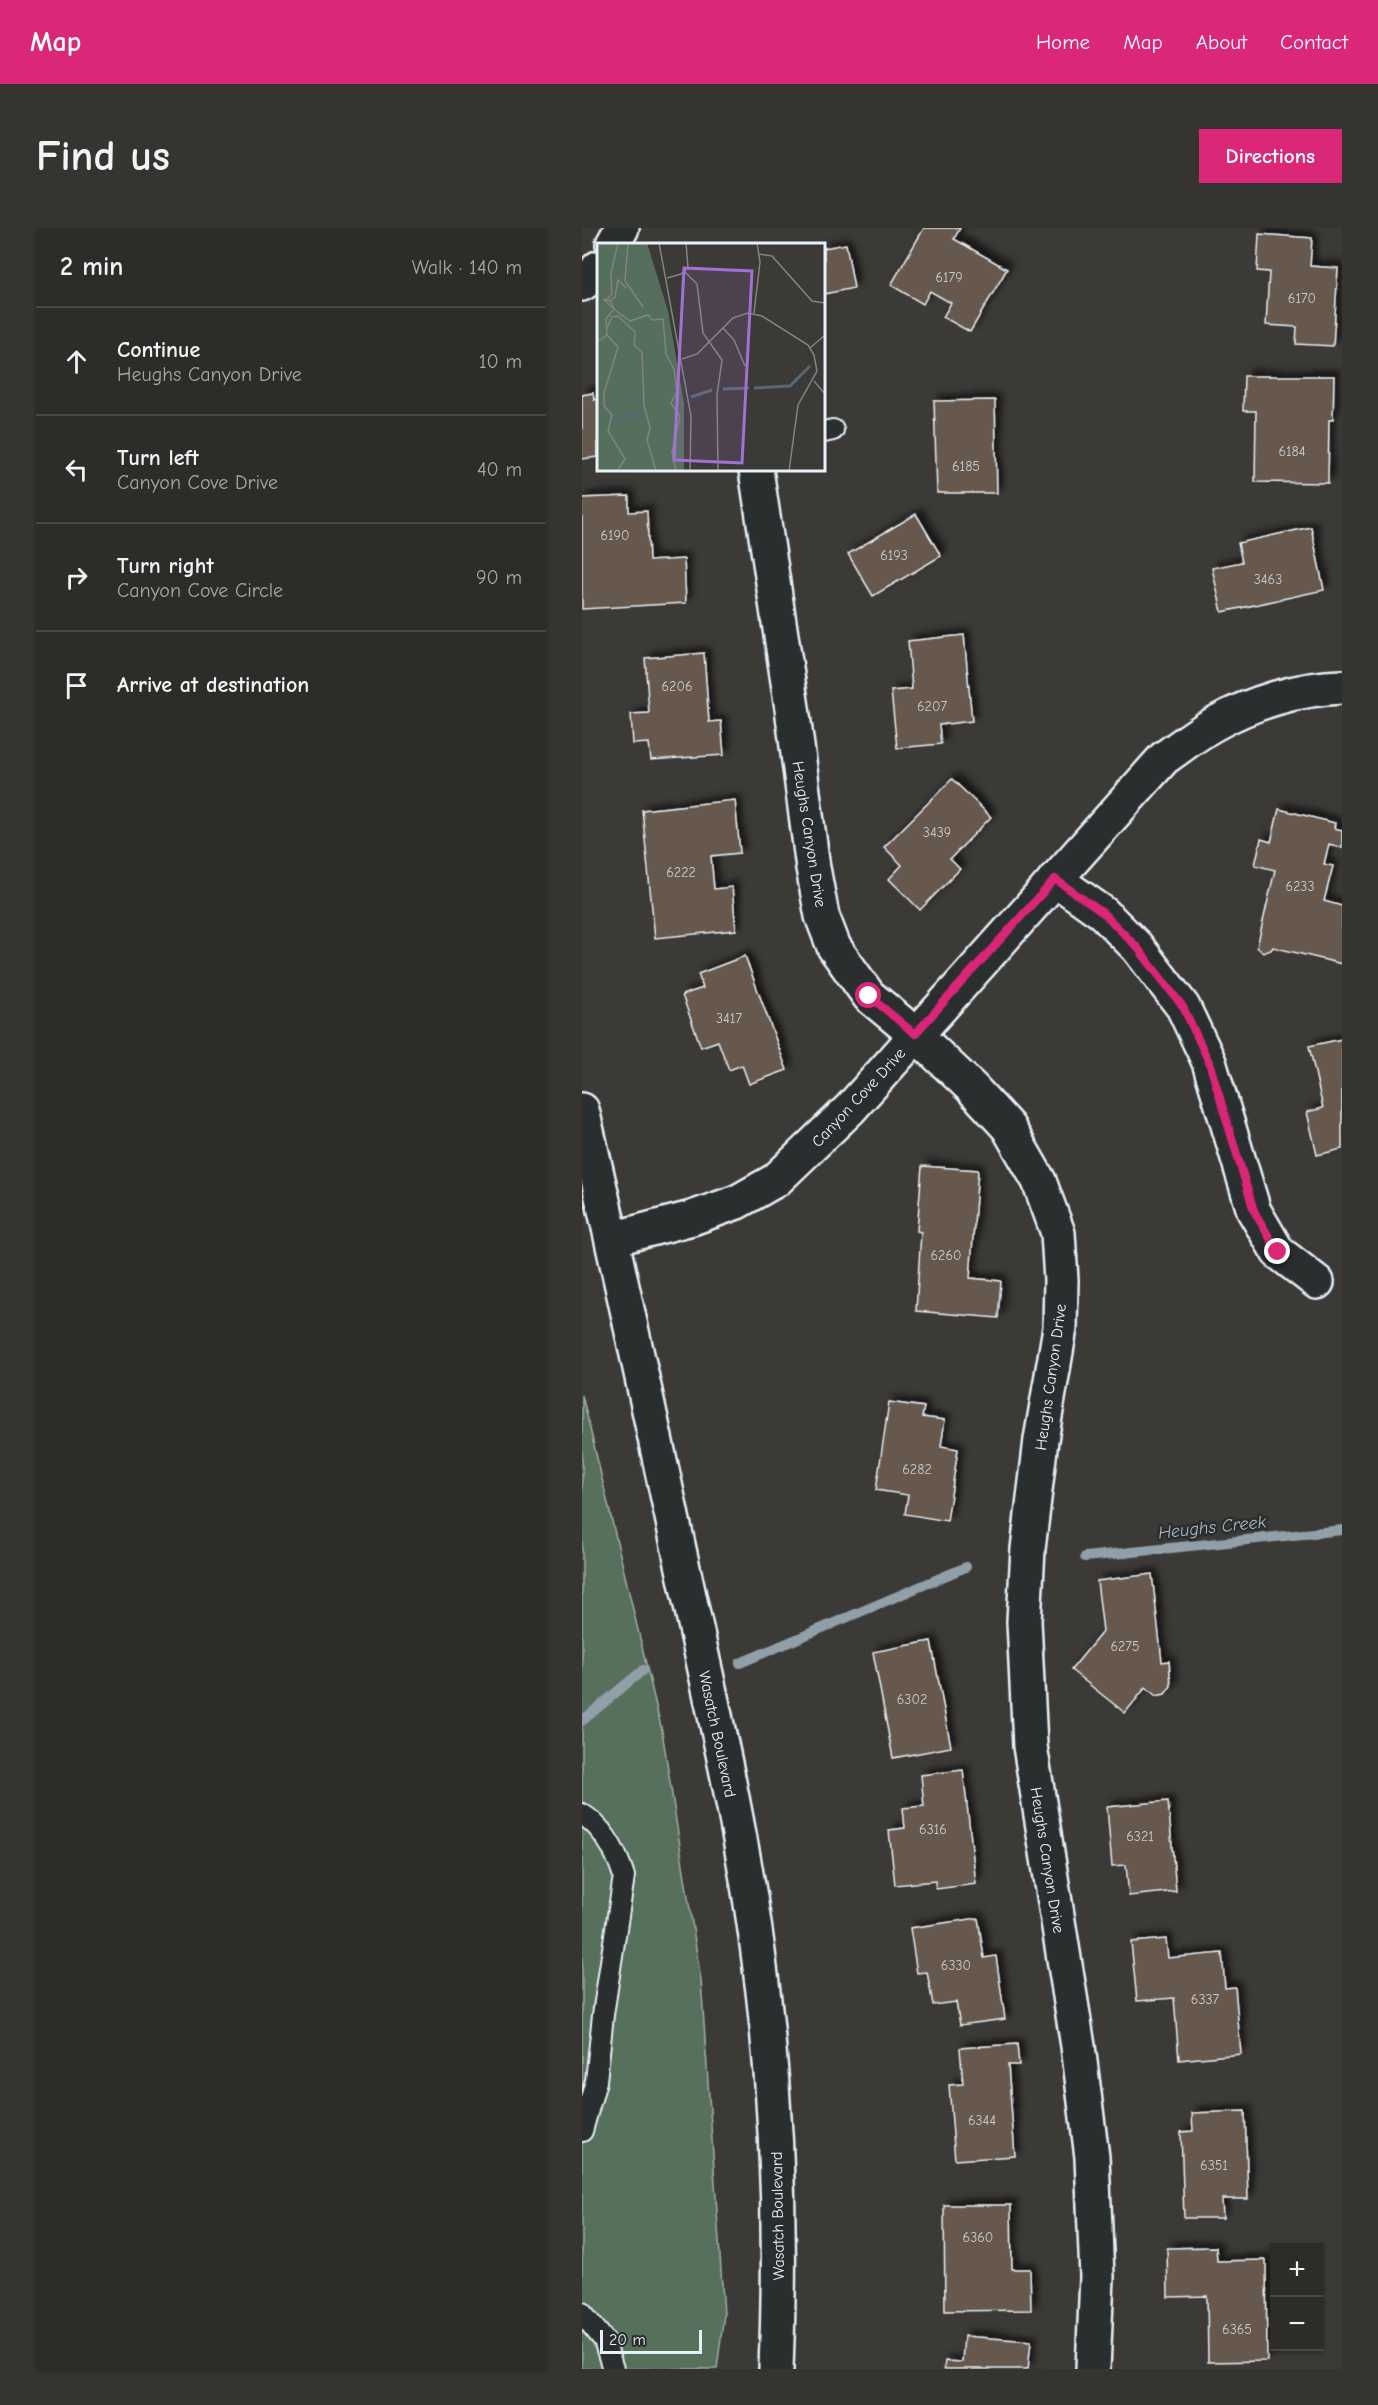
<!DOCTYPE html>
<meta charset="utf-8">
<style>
:root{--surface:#2d2c29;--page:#353431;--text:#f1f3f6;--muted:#a7a7a8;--line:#484846;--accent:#db2777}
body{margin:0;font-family:"Comic Neue",sans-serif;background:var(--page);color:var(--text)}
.controls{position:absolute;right:18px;bottom:18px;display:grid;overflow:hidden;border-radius:0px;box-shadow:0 2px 4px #0004}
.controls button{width:54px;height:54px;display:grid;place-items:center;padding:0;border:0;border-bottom:2px solid var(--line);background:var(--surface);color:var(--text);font:30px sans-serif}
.scale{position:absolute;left:18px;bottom:15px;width:102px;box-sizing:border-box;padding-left:6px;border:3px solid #e8f1f8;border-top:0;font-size:16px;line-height:21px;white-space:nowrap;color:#e8f1f8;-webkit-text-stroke:4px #2a2d2e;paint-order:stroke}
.stop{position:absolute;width:18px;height:18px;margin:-14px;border:4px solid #db2777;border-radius:50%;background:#fff}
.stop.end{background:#db2777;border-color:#fff;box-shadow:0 2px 6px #0008}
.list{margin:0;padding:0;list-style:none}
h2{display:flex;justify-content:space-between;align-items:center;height:78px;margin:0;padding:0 24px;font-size:26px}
h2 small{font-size:20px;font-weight:400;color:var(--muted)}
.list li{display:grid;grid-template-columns:39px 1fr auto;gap:18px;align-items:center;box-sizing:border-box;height:108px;padding:0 24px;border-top:2px solid var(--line)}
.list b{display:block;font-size:22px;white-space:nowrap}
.list p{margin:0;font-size:20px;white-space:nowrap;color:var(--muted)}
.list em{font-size:20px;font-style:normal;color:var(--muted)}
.icon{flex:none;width:33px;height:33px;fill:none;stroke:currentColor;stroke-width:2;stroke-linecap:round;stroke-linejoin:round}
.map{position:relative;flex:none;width:760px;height:2141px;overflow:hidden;border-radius:0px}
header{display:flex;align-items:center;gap:36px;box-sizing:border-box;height:84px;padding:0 30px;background:var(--accent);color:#fff}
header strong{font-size:28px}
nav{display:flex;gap:33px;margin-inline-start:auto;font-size:21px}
.intro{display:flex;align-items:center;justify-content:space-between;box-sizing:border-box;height:144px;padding:0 36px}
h1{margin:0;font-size:42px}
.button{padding:15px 27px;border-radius:0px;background:var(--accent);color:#fff;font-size:21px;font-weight:700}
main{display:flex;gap:36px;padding:0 36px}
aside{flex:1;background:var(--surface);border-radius:0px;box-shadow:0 2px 4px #0004}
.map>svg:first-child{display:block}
</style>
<header>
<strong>Map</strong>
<nav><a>Home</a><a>Map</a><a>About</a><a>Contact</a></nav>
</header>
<div class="intro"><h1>Find us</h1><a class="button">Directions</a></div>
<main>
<aside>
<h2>2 min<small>Walk · 140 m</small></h2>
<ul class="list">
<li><svg class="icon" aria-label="ahead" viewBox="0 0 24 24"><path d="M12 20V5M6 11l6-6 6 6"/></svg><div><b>Continue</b><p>Heughs Canyon Drive</p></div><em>10 m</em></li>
<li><svg class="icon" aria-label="left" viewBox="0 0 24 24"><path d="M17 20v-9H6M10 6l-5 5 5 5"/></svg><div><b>Turn left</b><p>Canyon Cove Drive</p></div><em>40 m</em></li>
<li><svg class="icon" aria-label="right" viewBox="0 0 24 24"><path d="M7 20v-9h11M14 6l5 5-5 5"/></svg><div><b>Turn right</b><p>Canyon Cove Circle</p></div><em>90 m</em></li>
<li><svg class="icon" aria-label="arrive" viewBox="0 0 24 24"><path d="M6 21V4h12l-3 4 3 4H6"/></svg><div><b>Arrive at destination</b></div></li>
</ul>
</aside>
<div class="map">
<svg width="760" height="2141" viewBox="0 0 760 2141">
<defs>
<filter id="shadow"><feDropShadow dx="5.5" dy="-5.5" stdDeviation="3" flood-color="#0009"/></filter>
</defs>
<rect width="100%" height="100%" fill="#3c3a37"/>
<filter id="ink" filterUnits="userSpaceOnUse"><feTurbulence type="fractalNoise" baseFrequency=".0167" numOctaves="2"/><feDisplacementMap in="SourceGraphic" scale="12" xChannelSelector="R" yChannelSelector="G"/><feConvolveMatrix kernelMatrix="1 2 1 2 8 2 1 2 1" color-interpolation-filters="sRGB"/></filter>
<g filter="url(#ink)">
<!-- green -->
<polygon fill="#566f5c" stroke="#9fb0aa" stroke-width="1.5" points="0,1167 80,1503 119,1752 142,2086 135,2141 0,2141"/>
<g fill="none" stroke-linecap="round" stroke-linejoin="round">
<!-- stream -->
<g stroke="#919fa9" stroke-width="10">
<polyline points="503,1329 760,1302"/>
<polyline points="158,1435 384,1339"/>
<polyline points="0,1493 61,1442"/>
</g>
</g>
<!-- building -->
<g fill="#66584d" stroke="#e8f1f8" stroke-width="1.5" filter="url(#shadow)">
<polygon points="342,0 378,0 372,11 425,41 388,104 361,89 369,75 348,63 341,76 309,57"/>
<polygon points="677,6 730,10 728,38 756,40 751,118 714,116 715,99 684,97 687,44 675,43"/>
<polygon points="264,16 272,60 242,66 242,20"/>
<polygon points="662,148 752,148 751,192 747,192 746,255 673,254 674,183 661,183"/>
<polygon points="11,165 12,172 16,171 16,229 0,231 0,167"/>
<polygon points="413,172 415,265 355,265 352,173"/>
<polygon points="47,268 47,284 65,283 67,333 102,331 104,375 0,381 0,270"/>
<polygon points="334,286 359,328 291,368 266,326"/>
<polygon points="729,299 742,362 640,384 630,340 660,334 656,315"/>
<polygon points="382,407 390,493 357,497 359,516 315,520 309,463 330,461 326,413"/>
<polygon points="122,425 127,494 139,493 142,527 69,532 67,515 51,516 49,486 67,485 63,430"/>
<polygon points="370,551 409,589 368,631 378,641 338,682 307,651 320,637 302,619"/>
<polygon points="153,572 158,625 129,628 132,661 150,659 154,702 73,710 60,582"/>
<polygon points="697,581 753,595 752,600 760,602 760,620 747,616 742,636 751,638 742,673 760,678 760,736 691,719 689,722 681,725 675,719 693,642 673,637 679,611 689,614"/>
<polygon points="163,728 205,842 167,856 160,837 147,842 136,813 119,819 100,767 121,760 116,746"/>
<polygon points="760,811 760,921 735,927 725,884 741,880 727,818"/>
<polygon points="340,938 396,942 388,1050 419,1053 416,1090 334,1083 339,1004 335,1003"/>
<polygon points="307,1174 342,1179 340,1189 363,1192 359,1218 376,1221 365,1293 323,1286 326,1267 294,1262"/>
<polygon points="570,1346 580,1434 587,1433 589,1458 583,1466 574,1468 564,1459 543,1485 489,1442 521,1403 515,1353"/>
<polygon points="349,1413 369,1519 311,1530 291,1424"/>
<polygon points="381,1542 394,1656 354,1661 353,1653 313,1657 307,1602 323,1600 321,1580 342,1578 339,1547"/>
<polygon points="586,1573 594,1663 547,1668 544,1637 530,1638 525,1579"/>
<polygon points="396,1690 402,1730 414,1728 423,1791 378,1797 374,1774 351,1777 345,1744 335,1745 328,1700"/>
<polygon points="584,1711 586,1730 640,1725 643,1760 653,1759 659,1826 597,1832 592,1770 555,1773 549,1714"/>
<polygon points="435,1816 437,1837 426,1837 433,1928 373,1932 367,1857 381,1856 378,1820"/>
<polygon points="663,1883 666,1971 640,1971 641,1990 602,1990 599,1904 611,1903 610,1885"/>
<polygon points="362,1977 429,1977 430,2041 448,2041 449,2082 363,2083"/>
<polygon points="634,2019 635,2033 684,2032 685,2133 626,2134 625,2068 586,2069 585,2020"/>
<polygon points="382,2108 449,2113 446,2141 362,2141 363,2133 380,2134"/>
</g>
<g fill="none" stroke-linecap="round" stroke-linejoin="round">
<defs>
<g id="lane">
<polyline points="242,204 251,202"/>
<path d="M 0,1586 C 22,1600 34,1623 42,1648 L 21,1787 L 14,1853 L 0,1903"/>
<polyline points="0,2085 22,2112 31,2141"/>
</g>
<g id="street">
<polyline points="31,16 40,0"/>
<polyline points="0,56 13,47 16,40"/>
<polyline points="174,242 210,480 231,640 240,688 252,719 287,768 333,806 389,859 426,899 457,953 476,1005 479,1052 478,1100 459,1212 446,1321 442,1393 448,1518 496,1818 510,1929 515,2049 511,2141"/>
<polyline points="473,651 521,685 555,719 601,779 627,834 672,983 696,1024 735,1054"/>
<path d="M 30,1011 L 110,990 L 155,974 L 194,952 L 268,881 L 582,530 C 598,519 614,506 632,496 C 669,475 717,460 760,459"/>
</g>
<path id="secondary" d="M 0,882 C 36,1034 68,1187 101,1340 C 128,1467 159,1595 176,1724 C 195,1862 200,2002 194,2141"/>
</defs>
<!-- lane casing -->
<use href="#lane" stroke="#e8f1f8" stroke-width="24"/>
<!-- street casing -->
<use href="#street" stroke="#e8f1f8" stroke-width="38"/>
<!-- secondary casing -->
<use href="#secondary" stroke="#e8f1f8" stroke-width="38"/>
<!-- lane -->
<use href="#lane" stroke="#2a2d2e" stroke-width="20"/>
<!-- street -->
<use href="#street" stroke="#2a2d2e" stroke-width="33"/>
<!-- secondary -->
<use href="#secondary" stroke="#2a2d2e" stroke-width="33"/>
</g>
</g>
<g fill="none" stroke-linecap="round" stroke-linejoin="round" filter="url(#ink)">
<!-- route -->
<polyline stroke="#db2777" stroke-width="8" points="287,768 333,806 473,651 521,685 555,719 601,779 627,834 672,983 696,1024"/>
</g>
<g text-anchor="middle" stroke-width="5" stroke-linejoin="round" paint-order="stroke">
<!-- number labels -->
<g font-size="14" fill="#c8cbcd">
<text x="367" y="54">6179</text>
<text x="720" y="75">6170</text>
<text x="710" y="228">6184</text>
<text x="384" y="243">6185</text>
<text x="33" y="312">6190</text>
<text x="312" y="332">6193</text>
<text x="686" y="356">3463</text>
<text x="95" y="463">6206</text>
<text x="350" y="483">6207</text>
<text x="355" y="609">3439</text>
<text x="99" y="649">6222</text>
<text x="718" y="663">6233</text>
<text x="147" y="795">3417</text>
<text x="364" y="1032">6260</text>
<text x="335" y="1246">6282</text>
<text x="543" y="1423">6275</text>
<text x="330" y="1476">6302</text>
<text x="351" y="1606">6316</text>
<text x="558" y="1613">6321</text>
<text x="374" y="1742">6330</text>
<text x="623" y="1776">6337</text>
<text x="400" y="1897">6344</text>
<text x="632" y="1942">6351</text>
<text x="396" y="2014">6360</text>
<text x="655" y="2106">6365</text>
</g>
<!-- street labels -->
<g font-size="16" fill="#e8f1f8" stroke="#2a2d2e">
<text transform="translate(228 606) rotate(81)" y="6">Heughs Canyon Drive</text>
<text transform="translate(276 869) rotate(-47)" y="6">Canyon Cove Drive</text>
<text transform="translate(468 1149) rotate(-82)" y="6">Heughs Canyon Drive</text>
<text transform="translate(136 1506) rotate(78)" y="6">Wasatch Boulevard</text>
<text transform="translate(466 1632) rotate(81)" y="6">Heughs Canyon Drive</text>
<text transform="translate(195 1988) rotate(-91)" y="6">Wasatch Boulevard</text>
</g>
<!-- water labels -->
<g font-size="18" font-style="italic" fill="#aebac3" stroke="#2a2d2e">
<text transform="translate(630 1299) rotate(-6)" y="6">Heughs Creek</text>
</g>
</g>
<!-- overview -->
<g transform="translate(15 15)">
<rect width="228" height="228" fill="#3c3a37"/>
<path d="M 0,0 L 50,0 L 71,68 L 87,160 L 87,228 L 0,228 Z" fill="#566f5c"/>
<path fill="none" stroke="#576874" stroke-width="3" d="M 157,145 L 193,143 L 213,123M 126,146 L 152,145M 94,154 L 115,147M 15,179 L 47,168"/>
<path fill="none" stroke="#818384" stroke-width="1.5" d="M 31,0 L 28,38 L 46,64M 62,0 L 94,173 L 93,228M 162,11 L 175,13 L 215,58 L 228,60M 88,29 L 100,41 L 106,90 L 125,117 L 120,152 L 121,228M 70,35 L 84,31 L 91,25 L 89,0M 10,56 L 15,51 L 14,30 L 21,0M 13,58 L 18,67 L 6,56 L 13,58 L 18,54 L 21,37 L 29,45M 18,67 L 33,78 L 51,72 L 55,77 L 66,76 L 69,111 L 77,126 L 80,148 L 74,160 L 83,173 L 75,209 L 79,228M 157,70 L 163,19 L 160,0M 10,85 L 15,74 L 21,73 L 38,89 L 37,102 L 45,109 L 47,162 L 53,185 L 50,197 L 59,228M 126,85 L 137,97 L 148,123M 10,92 L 21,104 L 7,150 L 7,163 L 15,172 L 11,188 L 28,216 L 20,228M 0,99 L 10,92 L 9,76 L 16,67M 213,105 L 228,92M 85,116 L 100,111 L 136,75 L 151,70 L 165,73 L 211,102 L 217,112 L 220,128 L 201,162 L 192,228M 217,138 L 228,151 L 228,216"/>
<path fill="#a171d3" fill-opacity="0.15" stroke="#a171d3" stroke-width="3" d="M 87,25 L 155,28 L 145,220 L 77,217 Z"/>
<rect width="228" height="228" fill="none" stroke="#e8f1f8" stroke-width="3"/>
</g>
</svg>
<div class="controls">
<button>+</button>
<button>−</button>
</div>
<div class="scale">20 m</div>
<div class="stop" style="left:287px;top:768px"></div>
<div class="stop end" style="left:696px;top:1024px"></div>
</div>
</main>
